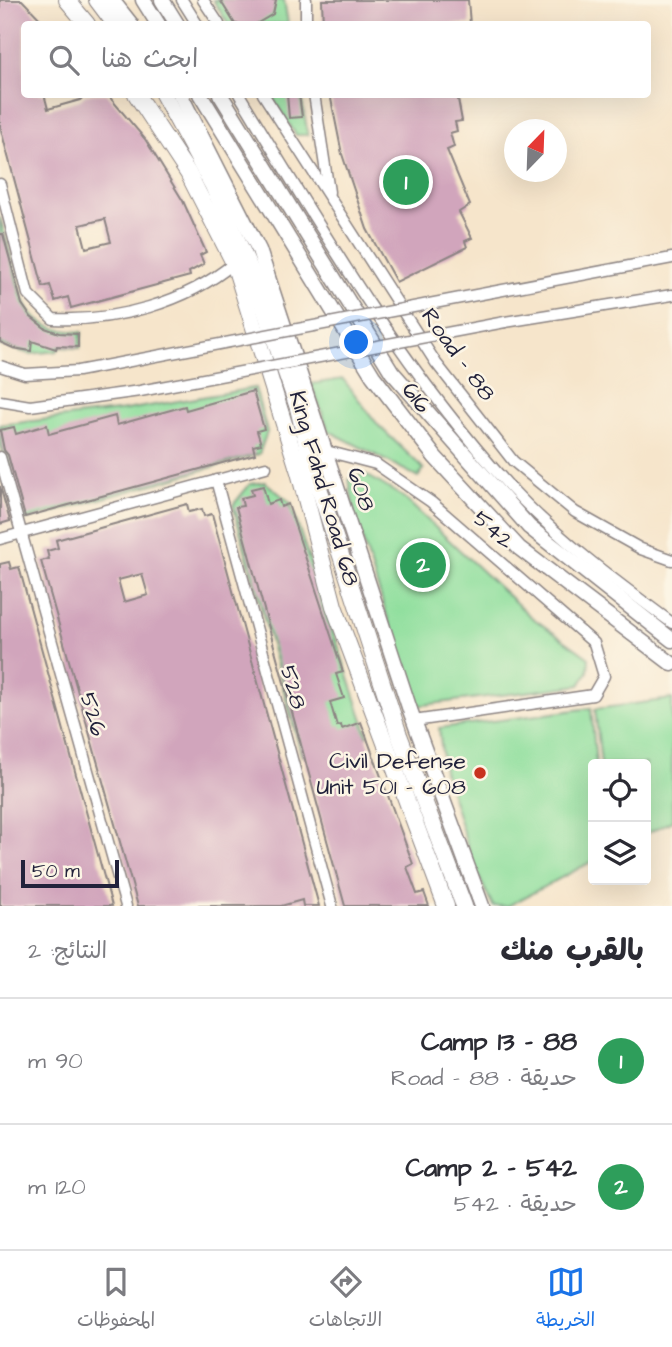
<!DOCTYPE html>
<html lang="ar">
<meta charset="utf-8">
<style>
:root{--surface:#fff;--page:#f2f2f3;--text:#2b2b33;--muted:#7c7c81;--line:#e1e1e2;--accent:#1a73e8}
body{margin:0;font-family:"Architects Daughter","Playpen Sans Arabic",sans-serif;background:var(--page);color:var(--text);direction:rtl}
.controls{position:absolute;right:21px;bottom:21px;display:grid;overflow:hidden;border-radius:7px;box-shadow:0 7px 28px #0002}
.controls button{width:63px;height:63px;display:grid;place-items:center;padding:0;border:0;border-bottom:2px solid var(--line);background:var(--surface);color:var(--text);font:35px sans-serif}
.compass{position:absolute;left:504px;top:119px;width:63px;height:63px;border-radius:50%;background:var(--surface);box-shadow:0 7px 28px #0002;rotate:23deg}
.scale{position:absolute;left:21px;bottom:18px;width:98px;box-sizing:border-box;padding-left:7px;border:4px solid #22223b;border-top:0;font-size:19px;line-height:24px;white-space:nowrap;color:#22223b;-webkit-text-stroke:5px #fcf5e5;paint-order:stroke}
.you{position:absolute;left:357px;top:343px;width:24px;height:24px;margin:-18px;border:5px solid #fff;border-radius:50%;background:#1a73e8;box-shadow:0 0 0 10px #1a73e833}
.badge{display:grid;place-items:center;width:46px;height:46px;border-radius:50%;background:var(--accent);color:#fff;font-size:23px;font-weight:700}
.pin{position:absolute;translate:-50% -50%;border:4px solid #fff;box-shadow:0 2px 7px #0006}
.list{margin:0;padding:0;list-style:none}
h2{display:flex;justify-content:space-between;align-items:center;height:91px;margin:0;padding:0 28px;font-size:30px}
h2 small{font-size:23px;font-weight:400;color:var(--muted)}
.list li{display:grid;grid-template-columns:46px 1fr auto;gap:21px;align-items:center;box-sizing:border-box;height:126px;padding:0 28px;border-top:2px solid var(--line)}
.list b{display:block;font-size:26px;white-space:nowrap}
.list p{margin:0;font-size:23px;white-space:nowrap;color:var(--muted)}
.list em{font-size:23px;font-style:normal;color:var(--muted)}
.icon{flex:none;width:38px;height:38px;fill:none;stroke:currentColor;stroke-width:2;stroke-linecap:round;stroke-linejoin:round}
.map{position:relative;flex:none;width:672px;height:906px;overflow:hidden;direction:ltr}
.search{position:absolute;background:var(--surface);box-shadow:0 7px 28px #0002;left:21px;right:21px;top:21px;height:77px;display:flex;align-items:center;gap:18px;box-sizing:border-box;padding:0 24px;border-radius:7px;color:var(--muted);font-size:26px}
.sheet{height:343px;background:var(--surface)}
nav{display:flex;justify-content:space-around;align-items:center;box-sizing:border-box;height:98px;border-top:2px solid var(--line);background:var(--surface);font-size:19px;color:var(--muted)}
nav a{display:grid;justify-items:center;gap:4px}
nav .on{color:var(--accent)}
.map>svg:first-child{display:block}
</style>
<div class="map">
<svg width="672" height="906" viewBox="0 0 672 906">
<rect width="100%" height="100%" fill="#fcf5e5"/>
<filter id="ink" filterUnits="userSpaceOnUse"><feTurbulence type="fractalNoise" baseFrequency=".0143" numOctaves="2"/><feDisplacementMap in="SourceGraphic" scale="14" xChannelSelector="R" yChannelSelector="G"/><feConvolveMatrix kernelMatrix="1 2 1 2 8 2 1 2 1" color-interpolation-filters="sRGB"/></filter>
<filter id="wash" filterUnits="userSpaceOnUse"><feTurbulence type="fractalNoise" baseFrequency=".00686" numOctaves="4" result="noise"/><feDisplacementMap in="SourceGraphic" scale="28" xChannelSelector="R" yChannelSelector="G"/><feGaussianBlur stdDeviation="1.57" result="paint"/><feColorMatrix in="noise" values="0 0 0 0 0 0 0 0 0 0 0 0 0 0 0 0 0 1.4 0 .05"/><feComposite in="paint" operator="in"/></filter>
<g filter="url(#wash)">
<rect width="100%" height="100%" fill="#f6e5cb"/>
<!-- green -->
<g fill="#90df9e" stroke="#59806c" stroke-width="2">
<polygon points="213,0 284,0 288,24 228,24"/>
<polygon points="271,95 301,95 308,135 296,135"/>
<path d="M 0,217 C 5,236 11,255 16,275 C 27,316 36,330 82,332 L 80,348 L 60,347 L 57,351 L 30,354 L 0,345 Z"/>
<polygon points="343,379 379,426 424,469 418,477 329,431 311,384"/>
<polygon points="255,388 267,432 259,454 22,521 0,441 0,425 126,410"/>
<polygon points="365,474 403,497 530,616 589,658 588,672 580,685 416,706 354,513 349,479"/>
<polygon points="265,482 290,502 368,735 302,756 233,505 250,484"/>
<polygon points="672,699 672,821 646,834 646,764 601,764 595,709"/>
<polygon points="591,708 596,764 593,764 593,861 508,906 493,906 474,867 444,771 439,728"/>
</g>
<g id="blocks">
<!-- building -->
<g fill="#d1a5bc" fill-rule="evenodd">
<path d="M 0,0 L 22,0 L 45,24 L 24,24 L 24,94 L 44,94 L 48,109 L 80,100 L 87,94 L 107,94 L 145,139 L 183,201 L 206,252 L 200,255 L 204,264 L 189,272 L 190,276 L 71,308 L 68,297 L 55,301 L 50,285 L 43,287 L 0,126 ZM 105,219 L 111,242 L 86,248 L 80,225 Z"/>
<polygon points="220,0 276,0 273,14 256,24 235,24"/>
<polygon points="322,0 468,0 470,24 323,24"/>
<polygon points="287,94 299,94 302,117 289,118"/>
<polygon points="330,94 457,94 462,121 455,122 457,131 450,133 454,147 447,150 470,205 459,212 472,238 465,241 467,247 396,282 367,229 342,154"/>
<polygon points="0,234 3,234 22,304 31,317 45,328 59,333 78,334 78,347 57,346 56,349 32,341 31,351 13,348 0,342"/>
<polygon points="253,391 264,429 257,431 261,444 253,446 255,454 25,517 8,455 4,450 0,430 14,427 16,434 47,425 49,434 115,416 117,425 185,406 186,410"/>
<polygon points="0,486 10,521 0,524"/>
<polygon points="263,486 268,504 279,500 281,507 288,504 343,672 336,674 344,698 330,702 337,726 341,725 342,729 361,722 413,864 407,867 417,894 424,892 429,906 345,906 236,507 243,506 241,498 253,495 251,489"/>
<path d="M 187,504 L 189,512 L 202,509 L 204,516 L 212,514 L 319,906 L 303,906 L 302,900 L 281,906 L 138,906 L 41,561 L 49,559 L 47,551 L 58,548 L 56,540 ZM 142,574 L 148,595 L 124,602 L 118,580 Z"/>
<polygon points="9,562 11,569 19,567 112,906 0,906 0,564"/>
</g>
</g>
</g>
<g filter="url(#ink)">
<use href="#blocks" fill-opacity="0" stroke="#8c8483" stroke-width="2"/>
<g fill="none" stroke-linecap="round" stroke-linejoin="round">
<defs>
<g id="street">
<polyline points="182,0 197,24"/>
<polyline points="203,0 219,24"/>
<polyline points="306,24 306,0"/>
<path d="M 239,94 C 322,231 402,368 510,487 C 558,539 615,581 672,623"/>
<polyline points="263,94 436,363 513,461 575,512 641,549 672,560"/>
<polyline points="314,94 329,192"/>
<path d="M 0,184 L 28,294 L 53,319 C 115,322 186,303 234,263"/>
<polyline points="492,292 672,258"/>
<polyline points="505,322 672,295"/>
<polyline points="326,451 376,464 431,502 594,643 604,676 593,695 414,721"/>
<polyline points="0,457 126,906"/>
<polyline points="216,480 332,906"/>
<polyline points="0,539 266,467"/>
</g>
<g id="secondary">
<polyline points="112,0 131,24"/>
<polyline points="143,0 158,24"/>
<polyline points="162,0 177,24"/>
<polyline points="180,94 259,250 410,710 482,906"/>
<polyline points="200,94 373,376 435,457 519,548 672,664"/>
<polyline points="220,94 392,372 529,527 672,640"/>
</g>
<g id="primary">
<polyline points="67,0 87,24"/>
<polyline points="97,0 115,24"/>
<polyline points="136,94 188,173 234,263 299,472 334,606 446,906"/>
<polyline points="163,94 213,186 254,278 298,408 312,466 399,735 464,906"/>
</g>
</defs>
<!-- street casing -->
<use href="#street" stroke="#8c8483" stroke-width="13"/>
<!-- secondary casing -->
<use href="#secondary" stroke="#8c8483" stroke-width="17"/>
<!-- primary casing -->
<use href="#primary" stroke="#8c8483" stroke-width="18"/>
<!-- street -->
<use href="#street" stroke="#fff" stroke-width="10"/>
<!-- secondary -->
<use href="#secondary" stroke="#fff" stroke-width="14"/>
<!-- primary -->
<use href="#primary" stroke="#fff" stroke-width="16"/>
<defs>
<g id="street-bridge">
<polyline points="0,366 25,374 78,371 492,292"/>
<polyline points="0,401 30,406 140,391 505,322"/>
</g>
</defs>
<!-- street-bridge casing -->
<use href="#street-bridge" stroke="#8c8483" stroke-width="13" stroke-linecap="butt"/>
<!-- street-bridge -->
<use href="#street-bridge" stroke="#fff" stroke-width="10"/>
</g>
</g>
<!-- markers -->
<circle fill="#c8321e" stroke="#fcf5e5" stroke-width="2.5" cx="480" cy="773" r="7"/>
<g text-anchor="middle" stroke-width="5" stroke-linejoin="round" paint-order="stroke">
<!-- street labels -->
<g font-size="23" fill="#22223b" stroke="#fcf5e5">
<text transform="translate(459 354) rotate(54)" y="8">Road - 88</text>
<text transform="translate(417 397) rotate(52)" y="8">616</text>
<text transform="translate(325 488) rotate(74)" y="8">King Fahd Road 68</text>
<text transform="translate(362 489) rotate(72)" y="8">608</text>
<text transform="translate(494 529) rotate(41)" y="8">542</text>
<text transform="translate(294 687) rotate(75)" y="8">528</text>
<text transform="translate(94 714) rotate(74)" y="8">526</text>
</g>
<!-- poi labels -->
<g font-size="23" fill="#22223b" stroke="#fcf5e5" text-anchor="end">
<text x="466" y="768">Civil Defense<tspan x="466" dy="26">Unit 501 - 608</tspan></text>
</g>
</g>
</svg>
<div class="controls">
<button><svg class="icon" aria-label="locate" viewBox="0 0 24 24"><circle cx="12" cy="12" r="6"/><path d="M12 2v4M12 18v4M2 12h4M18 12h4"/></svg></button>
<button><svg class="icon" aria-label="layers" viewBox="0 0 24 24"><path d="M12 4l9 5-9 5-9-5zM3 14l9 5 9-5"/></svg></button>
</div>
<svg class="compass" viewBox="-18 -18 36 36"><path d="M0-13l5 13h-10z" fill="#e53935"/><path d="M0 13l5-13h-10z" fill="#7c7c81"/></svg>
<div class="scale">50 m</div>
<div class="you"></div>
<div class="pin badge" style="left:406px;top:182px;background:#2e9e5b">1</div>
<div class="pin badge" style="left:423px;top:565px;background:#2e9e5b">2</div>
<div class="search"><svg class="icon" aria-label="search" viewBox="0 0 24 24"><circle cx="10" cy="10" r="6"/><path d="M15 15l6 6"/></svg>ابحث هنا</div>
</div>
<section class="sheet">
<h2>بالقرب منك<small>النتائج: 2</small></h2>
<ul class="list">
<li><span class="badge" style="background:#2e9e5b">1</span><div><b>Camp 13 - 88</b><p>حديقة · Road - 88</p></div><em>90 m</em></li>
<li><span class="badge" style="background:#2e9e5b">2</span><div><b>Camp 2 - 542</b><p>حديقة · 542</p></div><em>120 m</em></li>
</ul>
</section>
<nav>
<a class="on"><svg class="icon" aria-label="map" viewBox="0 0 24 24"><path d="M3 6l6-2 6 2 6-2v14l-6 2-6-2-6 2zM9 4v14M15 6v14"/></svg>الخريطة</a>
<a><svg class="icon" aria-label="directions" viewBox="0 0 24 24"><path d="M12 3l9 9-9 9-9-9zM9 14v-3h6M13 9l2 2-2 2"/></svg>الاتجاهات</a>
<a><svg class="icon" aria-label="saved" viewBox="0 0 24 24"><path d="M7 4h10v16l-5-4-5 4z"/></svg>المحفوظات</a>
</nav>
